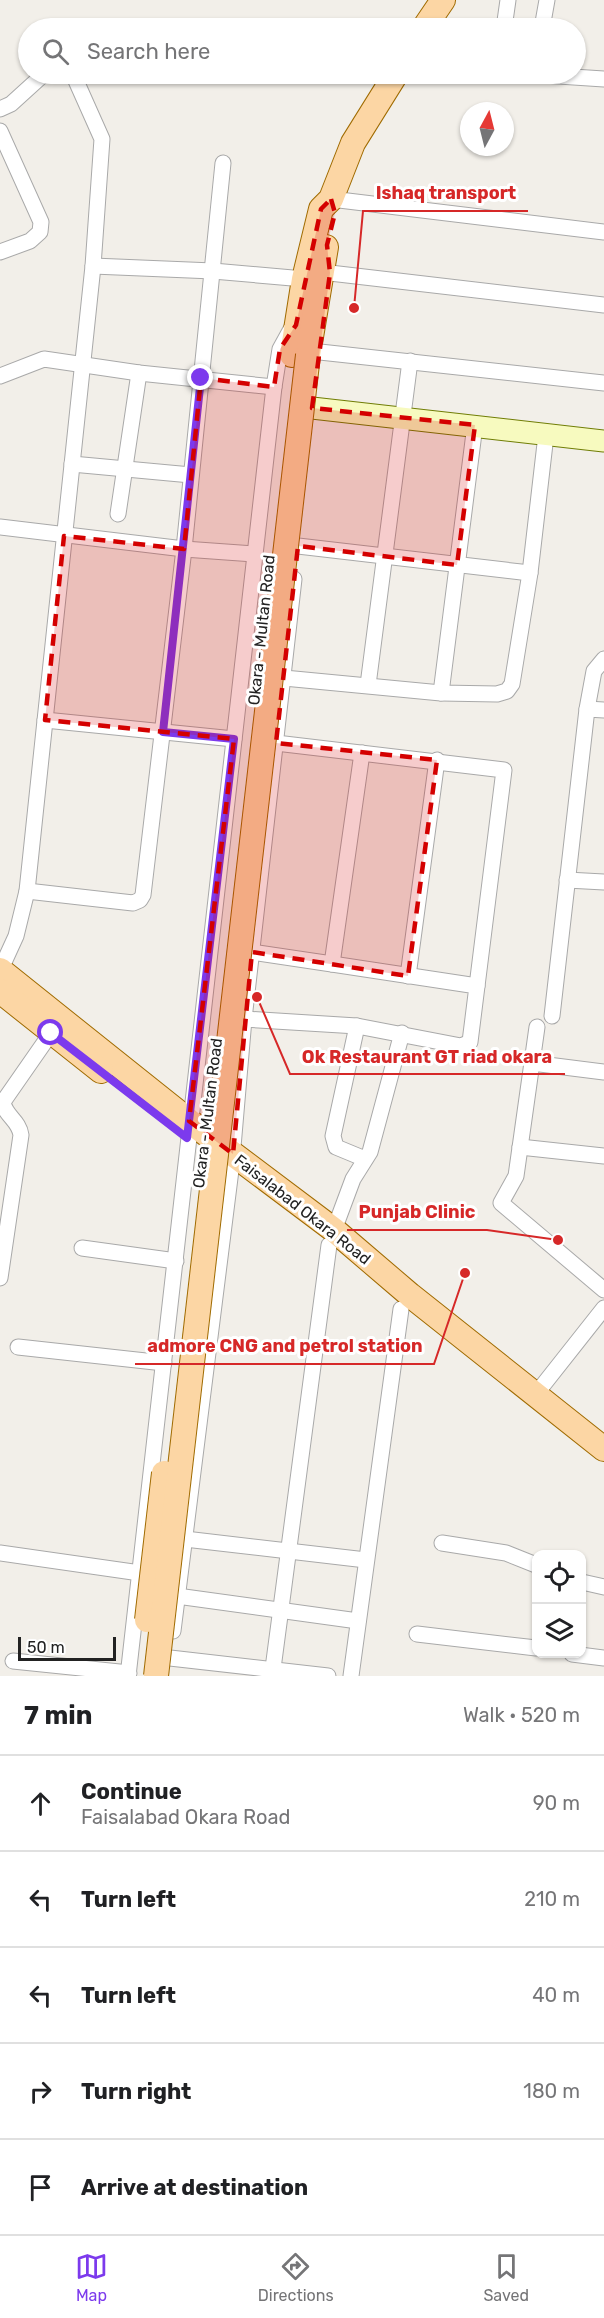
<!DOCTYPE html>
<meta charset="utf-8">
<style>
:root{--surface:#fff;--page:#f2f2f2;--text:#202124;--muted:#757577;--line:#e0e0e0;--accent:#7c3aed}
body{margin:0;font-family:Rubik,sans-serif;background:var(--page);color:var(--text)}
.controls{position:absolute;right:18px;bottom:18px;display:grid;overflow:hidden;border-radius:12px;box-shadow:0 2px 4px #0004}
.controls button{width:54px;height:54px;display:grid;place-items:center;padding:0;border:0;border-bottom:2px solid var(--line);background:var(--surface);color:var(--text);font:30px sans-serif}
.compass{position:absolute;left:460px;top:102px;width:54px;height:54px;border-radius:50%;background:var(--surface);box-shadow:0 2px 4px #0004;rotate:7deg}
.scale{position:absolute;left:18px;bottom:15px;width:98px;box-sizing:border-box;padding-left:6px;border:3px solid #222;border-top:0;font-size:16px;line-height:21px;white-space:nowrap;color:#222;-webkit-text-stroke:4px #fff;paint-order:stroke}
.stop{position:absolute;width:18px;height:18px;margin:-14px;border:4px solid #7c3aed;border-radius:50%;background:#fff}
.stop.end{background:#7c3aed;border-color:#fff;box-shadow:0 2px 6px #0008}
.list{margin:0;padding:0;list-style:none}
h2{display:flex;justify-content:space-between;align-items:center;height:78px;margin:0;padding:0 24px;font-size:26px}
h2 small{font-size:20px;font-weight:400;color:var(--muted)}
.list li{display:grid;grid-template-columns:39px 1fr auto;gap:18px;align-items:center;box-sizing:border-box;height:96px;padding:0 24px;border-top:2px solid var(--line)}
.list b{display:block;font-size:22px;white-space:nowrap}
.list p{margin:0;font-size:20px;white-space:nowrap;color:var(--muted)}
.list em{font-size:20px;font-style:normal;color:var(--muted)}
.icon{flex:none;width:33px;height:33px;fill:none;stroke:currentColor;stroke-width:2;stroke-linecap:round;stroke-linejoin:round}
.map{position:relative;flex:none;width:604px;height:1676px;overflow:hidden}
.search{position:absolute;background:var(--surface);box-shadow:0 2px 4px #0004;left:18px;right:18px;top:18px;height:66px;display:flex;align-items:center;gap:15px;box-sizing:border-box;padding:0 21px;border-radius:33px;color:var(--muted);font-size:22px}
.sheet{height:558px;background:var(--surface)}
nav{display:flex;justify-content:space-around;align-items:center;box-sizing:border-box;height:84px;border-top:2px solid var(--line);background:var(--surface);font-size:16px;color:var(--muted)}
nav a{display:grid;justify-items:center;gap:3px}
nav .on{color:var(--accent)}
.map>svg:first-child{display:block}
</style>
<div class="map">
<svg width="604" height="1676" viewBox="0 0 604 1676">
<rect width="100%" height="100%" fill="#f2efe9"/>
<g fill="none" stroke-linecap="round" stroke-linejoin="round">
<defs>
<g id="street">
<polyline points="504,28 508,0"/>
<polyline points="542,28 547,0"/>
<polyline points="528,74 604,79"/>
<polyline points="0,109 11,104 44,74"/>
<polyline points="0,131 41,222 40,232 30,241 0,252"/>
<polyline points="331,199 604,232"/>
<polyline points="93,266 213,271 304,279"/>
<polyline points="330,273 604,305"/>
<polyline points="320,352 604,383"/>
<polyline points="0,376 44,359 139,373 274,387"/>
<polyline points="72,464 191,475"/>
<polyline points="118,514 139,373"/>
<polyline points="0,527 184,549 254,554"/>
<polyline points="298,546 530,573"/>
<polyline points="284,678 441,693 497,694 507,691 512,684 530,573 546,435"/>
<polyline points="368,685 410,361"/>
<polyline points="441,693 475,425"/>
<polyline points="587,709 604,710"/>
<polyline points="45,720 234,739"/>
<polyline points="276,743 504,770 477,986"/>
<polyline points="567,880 604,882"/>
<polyline points="27,891 133,903 140,900 143,895 184,549 223,163"/>
<polyline points="252,952 332,964 362,753"/>
<polyline points="0,971 16,936 27,891 93,266 102,139 73,74"/>
<polyline points="408,976 437,760"/>
<polyline points="552,1016 587,709 594,671 604,659"/>
<polyline points="244,1019 357,1026 461,1046 470,1042 477,986 332,964"/>
<polyline points="357,1026 333,1136 336,1147 365,1159"/>
<polyline points="537,1027 516,1176 501,1203 604,1290"/>
<polyline points="532,1063 604,1072"/>
<polyline points="520,1147 604,1156"/>
<polyline points="334,1230 353,1179 370,1152 402,1033"/>
<polyline points="82,1248 176,1261"/>
<path d="M 0,1278 L 21,1135 C 19,1120 5,1116 3,1102 L 51,1033"/>
<polyline points="18,1347 164,1363"/>
<polyline points="536,1394 604,1308"/>
<polyline points="185,1539 366,1560"/>
<polyline points="442,1543 506,1553 536,1565"/>
<polyline points="0,1553 140,1573"/>
<polyline points="582,1582 604,1587"/>
<polyline points="177,1596 358,1621"/>
<polyline points="173,1631 231,1170 244,1019 294,579"/>
<polyline points="417,1634 536,1648"/>
<polyline points="572,1654 604,1658"/>
<polyline points="170,1658 328,1676"/>
<polyline points="13,1661 129,1673"/>
<polyline points="128,1676 274,387 280,349 291,329"/>
<polyline points="272,1676 329,1245"/>
<polyline points="351,1676 401,1309"/>
</g>
<polyline id="secondary" points="312,408 604,441"/>
<g id="primary">
<polyline points="424,28 443,0"/>
<polyline points="292,355 304,279 321,209 331,199 353,143 396,74"/>
<polyline points="308,355 326,247"/>
<polyline points="0,970 189,1121 334,1230 410,1295 604,1449"/>
<polyline points="0,991 101,1071"/>
</g>
</defs>
<!-- street casing -->
<use href="#street" stroke="#a9a9a9" stroke-width="17"/>
<!-- secondary casing -->
<use href="#secondary" stroke="#707d05" stroke-width="23"/>
<!-- primary casing -->
<use href="#primary" stroke="#a06b00" stroke-width="26"/>
<!-- street -->
<use href="#street" stroke="#fff" stroke-width="15"/>
<!-- secondary -->
<use href="#secondary" stroke="#f7fabf" stroke-width="21"/>
<!-- primary -->
<use href="#primary" stroke="#fcd6a4" stroke-width="24"/>
<defs>
<g id="primary-bridge">
<polyline points="147,1620 164,1473"/>
<polyline points="156,1676 308,355"/>
</g>
</defs>
<!-- primary-bridge casing -->
<use href="#primary-bridge" stroke="#a06b00" stroke-width="26" stroke-linecap="butt"/>
<!-- primary-bridge -->
<use href="#primary-bridge" stroke="#fcd6a4" stroke-width="24"/>
</g>
<g fill="none" stroke-linecap="round" stroke-linejoin="round">
<!-- route -->
<polyline stroke="#7c3aed" stroke-width="8" points="51,1033 187,1138 234,739 163,732 201,378"/>
</g>
<!-- marked area -->
<path fill="#d40000" fill-opacity="0.2" stroke="#d40000" stroke-width="4.5" stroke-dasharray="12 8" stroke-linejoin="round" d="M 331,199 L 335,213 L 327,245 L 330,273 L 312,408 L 475,425 L 457,565 L 298,546 L 276,743 L 437,760 L 408,976 L 252,952 L 233,1154 L 189,1121 L 234,739 L 45,720 L 64,536 L 184,549 L 201,378 L 274,387 L 280,349 L 296,325 L 321,209 Z"/>
<g text-anchor="middle" stroke-width="6" stroke-linejoin="round" paint-order="stroke">
<!-- street labels -->
<g font-size="16" fill="#222" stroke="#fff">
<text transform="translate(261 630) rotate(-84)" y="6">Okara - Multan Road</text>
<text transform="translate(207 1113) rotate(-83)" y="6">Okara - Multan Road</text>
<text transform="translate(303 1209) rotate(38)" y="6">Faisalabad Okara Road</text>
</g>
</g>
<!-- callouts -->
<path fill="none" stroke="#d62828" stroke-width="2" d="M354 308L363 211H528M257 997L290 1074H565M558 1240L487 1230H347M465 1273L434 1364H135"/>
<g fill="#d62828" stroke="#fff" stroke-width="2">
<circle cx="354" cy="308" r="6"/>
<circle cx="257" cy="997" r="6"/>
<circle cx="558" cy="1240" r="6"/>
<circle cx="465" cy="1273" r="6"/>
</g>
<g font-size="18" text-anchor="middle" font-weight="bold" fill="#d62828" stroke="#fff" stroke-width="6" stroke-linejoin="round" paint-order="stroke">
<text x="446" y="199">Ishaq transport</text>
<text x="427" y="1063">Ok Restaurant GT riad okara</text>
<text x="417" y="1218">Punjab Clinic</text>
<text x="285" y="1352">admore CNG and petrol station</text>
</g>
</svg>
<div class="controls">
<button><svg class="icon" aria-label="locate" viewBox="0 0 24 24"><circle cx="12" cy="12" r="6"/><path d="M12 2v4M12 18v4M2 12h4M18 12h4"/></svg></button>
<button><svg class="icon" aria-label="layers" viewBox="0 0 24 24"><path d="M12 4l9 5-9 5-9-5zM3 14l9 5 9-5"/></svg></button>
</div>
<svg class="compass" viewBox="-18 -18 36 36"><path d="M0-13l5 13h-10z" fill="#e53935"/><path d="M0 13l5-13h-10z" fill="#757577"/></svg>
<div class="scale">50 m</div>
<div class="stop" style="left:51px;top:1033px"></div>
<div class="stop end" style="left:201px;top:378px"></div>
<div class="search"><svg class="icon" aria-label="search" viewBox="0 0 24 24"><circle cx="10" cy="10" r="6"/><path d="M15 15l6 6"/></svg>Search here</div>
</div>
<section class="sheet">
<h2>7 min<small>Walk · 520 m</small></h2>
<ul class="list">
<li><svg class="icon" aria-label="ahead" viewBox="0 0 24 24"><path d="M12 20V5M6 11l6-6 6 6"/></svg><div><b>Continue</b><p>Faisalabad Okara Road</p></div><em>90 m</em></li>
<li><svg class="icon" aria-label="left" viewBox="0 0 24 24"><path d="M17 20v-9H6M10 6l-5 5 5 5"/></svg><div><b>Turn left</b></div><em>210 m</em></li>
<li><svg class="icon" aria-label="left" viewBox="0 0 24 24"><path d="M17 20v-9H6M10 6l-5 5 5 5"/></svg><div><b>Turn left</b></div><em>40 m</em></li>
<li><svg class="icon" aria-label="right" viewBox="0 0 24 24"><path d="M7 20v-9h11M14 6l5 5-5 5"/></svg><div><b>Turn right</b></div><em>180 m</em></li>
<li><svg class="icon" aria-label="arrive" viewBox="0 0 24 24"><path d="M6 21V4h12l-3 4 3 4H6"/></svg><div><b>Arrive at destination</b></div></li>
</ul>
</section>
<nav>
<a class="on"><svg class="icon" aria-label="map" viewBox="0 0 24 24"><path d="M3 6l6-2 6 2 6-2v14l-6 2-6-2-6 2zM9 4v14M15 6v14"/></svg>Map</a>
<a><svg class="icon" aria-label="directions" viewBox="0 0 24 24"><path d="M12 3l9 9-9 9-9-9zM9 14v-3h6M13 9l2 2-2 2"/></svg>Directions</a>
<a><svg class="icon" aria-label="saved" viewBox="0 0 24 24"><path d="M7 4h10v16l-5-4-5 4z"/></svg>Saved</a>
</nav>
